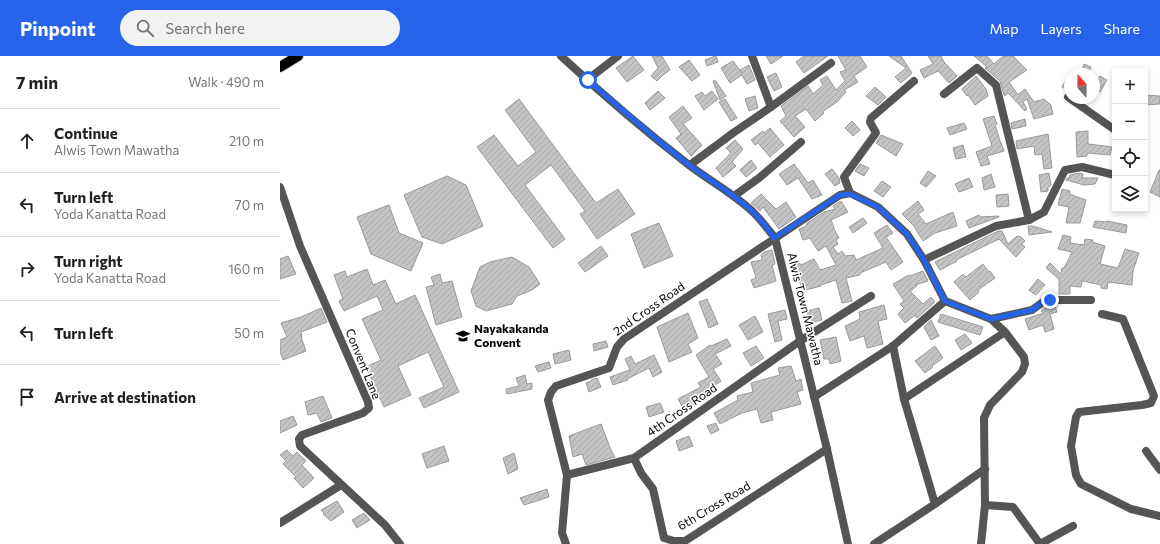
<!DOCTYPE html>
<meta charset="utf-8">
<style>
:root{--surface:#fff;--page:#f2f2f2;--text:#202124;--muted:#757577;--line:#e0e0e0;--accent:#2563eb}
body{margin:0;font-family:Commissioner,sans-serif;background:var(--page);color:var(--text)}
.controls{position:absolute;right:12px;top:12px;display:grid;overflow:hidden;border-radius:0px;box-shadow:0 2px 6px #0003}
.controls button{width:36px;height:36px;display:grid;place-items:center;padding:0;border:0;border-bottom:1px solid var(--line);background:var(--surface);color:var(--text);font:20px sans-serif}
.compass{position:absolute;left:784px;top:12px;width:36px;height:36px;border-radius:50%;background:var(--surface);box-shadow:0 2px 6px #0003;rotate:340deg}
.stop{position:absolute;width:12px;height:12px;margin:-9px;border:3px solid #2563eb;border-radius:50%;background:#fff}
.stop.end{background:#2563eb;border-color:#fff;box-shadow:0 1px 4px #0008}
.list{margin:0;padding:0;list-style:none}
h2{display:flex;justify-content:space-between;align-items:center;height:52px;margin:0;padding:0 16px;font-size:17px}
h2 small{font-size:13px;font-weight:400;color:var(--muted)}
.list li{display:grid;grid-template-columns:26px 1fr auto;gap:12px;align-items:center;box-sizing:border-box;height:64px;padding:0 16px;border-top:1px solid var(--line)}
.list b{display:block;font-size:15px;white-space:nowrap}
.list p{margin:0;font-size:13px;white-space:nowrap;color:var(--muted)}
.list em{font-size:13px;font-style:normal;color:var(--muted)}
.icon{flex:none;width:22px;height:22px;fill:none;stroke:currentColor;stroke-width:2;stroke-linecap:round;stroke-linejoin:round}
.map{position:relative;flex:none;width:880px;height:488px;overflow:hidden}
header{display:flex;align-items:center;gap:24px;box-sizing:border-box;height:56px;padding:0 20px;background:var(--accent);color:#fff}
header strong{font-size:19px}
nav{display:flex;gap:22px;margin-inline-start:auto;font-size:14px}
.search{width:280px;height:36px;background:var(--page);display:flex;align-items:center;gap:10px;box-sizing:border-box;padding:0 14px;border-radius:22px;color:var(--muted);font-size:15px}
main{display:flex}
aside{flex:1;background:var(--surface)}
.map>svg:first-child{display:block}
</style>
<header>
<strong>Pinpoint</strong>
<div class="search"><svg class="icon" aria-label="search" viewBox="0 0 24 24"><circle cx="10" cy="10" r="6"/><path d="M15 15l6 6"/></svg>Search here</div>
<nav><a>Map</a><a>Layers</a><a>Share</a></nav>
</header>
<main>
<aside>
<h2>7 min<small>Walk · 490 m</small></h2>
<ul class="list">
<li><svg class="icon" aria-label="ahead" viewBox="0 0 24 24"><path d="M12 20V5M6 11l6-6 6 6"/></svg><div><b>Continue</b><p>Alwis Town Mawatha</p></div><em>210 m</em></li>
<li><svg class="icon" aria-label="left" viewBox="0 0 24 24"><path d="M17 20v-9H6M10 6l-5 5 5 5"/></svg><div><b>Turn left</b><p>Yoda Kanatta Road</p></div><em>70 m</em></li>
<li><svg class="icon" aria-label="right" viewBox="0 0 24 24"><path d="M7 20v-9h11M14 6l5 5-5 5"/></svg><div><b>Turn right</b><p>Yoda Kanatta Road</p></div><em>160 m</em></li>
<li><svg class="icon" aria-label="left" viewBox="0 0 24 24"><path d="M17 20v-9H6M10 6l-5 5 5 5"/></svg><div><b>Turn left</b></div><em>50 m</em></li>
<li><svg class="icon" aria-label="arrive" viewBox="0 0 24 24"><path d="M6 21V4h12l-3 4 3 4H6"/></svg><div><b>Arrive at destination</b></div></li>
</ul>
</aside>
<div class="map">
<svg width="880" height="488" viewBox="0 0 880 488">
<defs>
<pattern id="building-hatch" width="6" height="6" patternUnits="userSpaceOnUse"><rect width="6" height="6" fill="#c4c4c4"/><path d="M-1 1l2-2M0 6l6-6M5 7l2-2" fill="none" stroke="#a7a7a7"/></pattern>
</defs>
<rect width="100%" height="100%" fill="#fff"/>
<!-- building -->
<g fill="url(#building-hatch)" stroke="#999">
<polygon points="353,0 364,14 347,26 336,12"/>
<polygon points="372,0 382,0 390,14 383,19 377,25 371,20 378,12"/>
<polygon points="435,0 436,0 438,6 427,10 425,4"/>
<polygon points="486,0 503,0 491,8"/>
<polygon points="524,0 548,0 524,17 516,6"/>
<polygon points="558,0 580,0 587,11 574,20 578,26 564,34 566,36 557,46 542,56 544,57 535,65 526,53 515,60 525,71 514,81 500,65 506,60 501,50 528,30 533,38 543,29 540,24 547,20 556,34 565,25 560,16 566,14"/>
<polygon points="609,0 621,0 632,17 621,27 615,21 626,12"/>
<polygon points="648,0 661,0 664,6 677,20 669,27 658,15 644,22 640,14 653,8"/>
<polygon points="694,0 707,0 714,8 723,0 733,0 747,14 729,26 738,39 745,33 754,46 764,43 771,49 773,58 754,63 747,43 743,46 747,53 745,55 728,37 725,40 724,39 720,25 705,12 707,11"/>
<polygon points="409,4 420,19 412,25 399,11"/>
<polygon points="453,5 462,17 460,14 469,9 475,24 467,28 462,19 450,27 441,12"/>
<polygon points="804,8 811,11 808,18 801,17"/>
<polygon points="496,17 502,31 494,35 487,21"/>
<polygon points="790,17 790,36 782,31"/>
<polygon points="696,20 706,33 708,40 695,49 688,39 687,40 682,33"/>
<polygon points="820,20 827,24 820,36 814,33 814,29"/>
<polygon points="435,24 446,40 440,44 433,25"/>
<polygon points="595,31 606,41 598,49 586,40"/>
<polygon points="378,35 385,42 370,54 365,47"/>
<polygon points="432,35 438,43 424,54 415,40 422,36 425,40"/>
<polygon points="865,39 880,40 880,48 865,49"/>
<polygon points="475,40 478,52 469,55 465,43"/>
<polygon points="239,43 316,147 338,133 355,158 317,183 300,158 305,155 271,109 245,129 285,183 273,192 197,91 214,79 238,110 256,96 225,54"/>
<polygon points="445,43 457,62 451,65 439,46"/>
<polygon points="403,50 412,62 403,68 422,89 411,100 396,82 401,78 389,61"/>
<polygon points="714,60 717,68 715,69 721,88 721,87 724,95 707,100 710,108 701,110 696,96 712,90 703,63"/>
<polygon points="745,63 746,70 732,73 731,67"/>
<polygon points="572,65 580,74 573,80 565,72"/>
<polygon points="684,67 687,73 670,79 667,72"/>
<polygon points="490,72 504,89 490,101 478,87 475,89 471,84 483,75 484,77"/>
<polygon points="808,75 808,88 832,91 830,99 807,97 807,100 797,101 796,76"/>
<polygon points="768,78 772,112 764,113 762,98 755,99 754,90 737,93 736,85"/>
<polygon points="601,79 623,88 616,100 596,87"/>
<polygon points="455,84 463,93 452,106 456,110 443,121 436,112 451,97 446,92"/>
<polygon points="683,89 686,101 676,103 673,92"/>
<polygon points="471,104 477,112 466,121 460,114"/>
<polygon points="514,108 528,127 533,124 542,139 532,143 518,122 507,129 499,118"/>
<polygon points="580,108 589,112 584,120 575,115"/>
<polygon points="552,113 559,122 560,127 555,130 545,118"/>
<polygon points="879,114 880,114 880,141 870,136"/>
<polygon points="648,115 656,120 646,131 640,127"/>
<polygon points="769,117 771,129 768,131 768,135 761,136 759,119"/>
<polygon points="799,117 803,118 802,122 818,122 815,128 804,129 786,124 787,122 789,122 790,119"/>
<polygon points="711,118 715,131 704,134 702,122"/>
<polygon points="167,120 186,129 203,170 162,188 142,181 124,139"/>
<polygon points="689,122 693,131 679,136 675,128"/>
<polygon points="602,125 611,131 603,141 594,135"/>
<polygon points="782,133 790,135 789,138 806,144 800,167 786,167 789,151 778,149"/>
<polygon points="481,138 496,153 506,146 516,161 499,173 483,151 480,155 471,147"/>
<polygon points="728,138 729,150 717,151 716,139"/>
<polygon points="561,145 568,156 551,164 554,171 553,171 559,182 556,184 558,188 553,191 558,198 562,195 565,200 574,199 576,204 603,192 594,177 607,169 613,177 606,181 623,206 611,214 606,206 580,217 580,219 566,222 572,245 562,247 556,224 541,229 541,230 522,235 521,229 511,208 518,205 521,209 534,203 540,214 556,209 546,190 538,195 530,182 523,184 519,173 527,170 526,168 544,156 555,153 553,150"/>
<polygon points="638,145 644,154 638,158 646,168 673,156 677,170 655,177 643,185 635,172 635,171 622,158"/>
<polygon points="109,149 119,177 143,187 131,215 91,198 77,161"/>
<polygon points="699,159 700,161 719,160 719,161 689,172 686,165"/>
<polygon points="583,162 587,167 573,177 569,171"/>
<polygon points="815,165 827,166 827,165 847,169 846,177 813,171"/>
<polygon points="379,167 393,200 364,212 351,178"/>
<polygon points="748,170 753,170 772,176 749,179"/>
<polygon points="718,175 722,175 728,188 737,180 741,181 745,185 742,188 745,191 736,201 719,183 676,204 677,205 660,214 655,206"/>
<polygon points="783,179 791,181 790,187 804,189 805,183 813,184 812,186 825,190 820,208 838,212 845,193 859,197 853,215 852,229 828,226 827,233 821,232 821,229 802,225 801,231 790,230 790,238 779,238 779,223 766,212 770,207 781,218 782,212 784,212 792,196 778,193"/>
<polygon points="321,190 328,200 305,216 298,207"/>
<polygon points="492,194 495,208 492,209 496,225 474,232 471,224 476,222 471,206 482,204 481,199 484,196"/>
<polygon points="8,200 16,218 0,223 0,203"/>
<polygon points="232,201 249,211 260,228 252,234 237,240 232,248 206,255 196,250 191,235 200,211 210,206"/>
<polygon points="703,208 709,216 710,215 715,222 698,234 699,236 690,244 674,226 683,218 686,221"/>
<polygon points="87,213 93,229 105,224 116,248 135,239 179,336 144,352 139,342 164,331 148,296 118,310 131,339 104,351 86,311 101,304 82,263 103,254 97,240 64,255 59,245 63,243 54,219 65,215 67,221"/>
<polygon points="643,215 648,225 635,229 637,230 630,235 643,248 651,241 655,246 637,262 635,259 625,267 618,258 624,252 620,248 624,245 613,228 629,219 630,220"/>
<polygon points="160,218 162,227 172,225 182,261 156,269 146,231 154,229 151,221"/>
<polygon points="758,223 765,229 756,239 749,234"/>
<polygon points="427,243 438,268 429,272 419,246"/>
<polygon points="604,249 607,263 598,265 603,288 587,292 584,280 570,285 565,270 580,263 579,256"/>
<polygon points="773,250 775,250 777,256 770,258 774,273 765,276 763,269 749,274 745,263 764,257 761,255 765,252"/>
<polygon points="41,252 47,266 21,276 22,281 21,281 26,295 3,304 0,296 0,284 7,281 1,267 21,261"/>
<polygon points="539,252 542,264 530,267 527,255"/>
<polygon points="505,254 507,263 498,265 502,284 495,286 488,258"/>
<polygon points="408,257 418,282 408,288 412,296 389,306 377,271"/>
<polygon points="661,258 703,271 700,279 658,266"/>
<polygon points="475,260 483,276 468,284 459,269"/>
<polygon points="651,264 659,280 651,284 644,271"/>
<polygon points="685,278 692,287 681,294 675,284"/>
<polygon points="556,281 561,305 550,308 549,303 544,303 540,284"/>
<polygon points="447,283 451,290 435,298 442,308 433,313 441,325 419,340 421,344 404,354 398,343 421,331 418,327 429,321 416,299 430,289 431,290"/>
<polygon points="326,285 328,291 314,295 313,288"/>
<polygon points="476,290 484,302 471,310 463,297"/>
<polygon points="655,290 663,302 652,310 653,311 645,317 635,305"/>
<polygon points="289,294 291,304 275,308 273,298"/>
<polygon points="374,299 382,316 373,321 369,312 347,323 348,324 333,329 330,321 350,314 345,303 351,300 355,308"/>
<polygon points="269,306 271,312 258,316 255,310"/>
<polygon points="511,310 516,325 521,323 523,334 517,336 521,348 491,356 493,364 481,367 477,353 462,357 440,368 434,357 458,344 457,340 473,336 471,327 500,319 498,312"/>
<polygon points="245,319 247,328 252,327 252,333 227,338 226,333 239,330 236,322"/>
<polygon points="317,322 321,331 309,336 306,327 312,325 311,324"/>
<polygon points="43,340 52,362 41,366 37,357 28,359 25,346"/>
<polygon points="380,347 384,356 369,361 366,351"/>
<polygon points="13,360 17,369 0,377 0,365"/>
<polygon points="436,367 439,374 431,378 427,370"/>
<polygon points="321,368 331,394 335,401 306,409 302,398 293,401 289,380"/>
<polygon points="409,380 413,390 399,395 396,385"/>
<polygon points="164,390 169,405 147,412 142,398"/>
<polygon points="7,394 13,400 17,396 26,405 22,409 34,422 23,432 14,422 16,421 3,408 6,405 0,399"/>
<polygon points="234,397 238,413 228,418 223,402"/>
<polygon points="267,433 269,441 244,449 240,442"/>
<polygon points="57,445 64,456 51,465 43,458 44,457 41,454"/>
<polygon points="84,457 90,464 77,472 72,464"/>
</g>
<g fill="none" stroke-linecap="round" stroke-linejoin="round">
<defs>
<polyline id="primary" points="0,11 18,0"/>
</defs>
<!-- primary casing -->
<use href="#primary" stroke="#dbdbdb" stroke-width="12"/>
<!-- minor -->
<g stroke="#555" stroke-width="8">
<polyline points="307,24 338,0"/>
<polyline points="664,38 697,12 716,29 749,164"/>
<polyline points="788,41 835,74"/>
<polyline points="491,51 551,7"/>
<polyline points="410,109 453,77 491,51 472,0"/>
<polyline points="0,131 20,190 88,346 89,352 83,357 22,379 19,383 20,390 105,469 120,488"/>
<polyline points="570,137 564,121 596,77 590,66 591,62 634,25"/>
<polyline points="454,140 479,122 521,86"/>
<polyline points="644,204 716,170 749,164 764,156 785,114 802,111 835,119"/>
<polyline points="822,258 843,263 874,340 871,347 862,349 799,356 796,361 791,390 796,419 801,428 851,453 880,460"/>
<polyline points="711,263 752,254 763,246 770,244 811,244"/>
<polyline points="613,290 624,343 655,448"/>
<polyline points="534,341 613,290 665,245"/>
<polyline points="624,343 725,276"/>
<polyline points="866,395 880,414"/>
<polyline points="354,402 361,417 373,433 384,482 394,485 405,485 547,393"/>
<polyline points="287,419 354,402 520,285 591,240"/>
<polyline points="705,449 733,451 760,488"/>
<polyline points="0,467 61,429"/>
<polyline points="286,488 282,477 287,419 268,344 271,336 276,330 329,312 337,291 344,283 560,139 570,137 598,151 627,178 644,204 665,245 711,263 725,276 744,301 745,308 742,316 710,349 704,362 705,449 701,488"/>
<polyline points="594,488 655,448 705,413"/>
<polyline points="760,488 793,470"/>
</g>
<!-- tertiary -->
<path stroke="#555" stroke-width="8" d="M 281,0 C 322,38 365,75 409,109 C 430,125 454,138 473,156 C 481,164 488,173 495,182 L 547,393 L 568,488"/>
<!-- primary -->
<use href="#primary" stroke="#000" stroke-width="10"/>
</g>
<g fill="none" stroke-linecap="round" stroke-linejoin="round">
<!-- route -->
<path stroke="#2563eb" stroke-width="5" d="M 308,24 C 341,53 374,82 409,109 C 430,125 454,138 473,156 C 481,164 488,173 494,182 L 560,139 L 570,138 L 598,151 L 627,178 L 644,204 L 665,245 L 711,263 L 752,254 L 763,246 L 770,244"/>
</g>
<!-- icons -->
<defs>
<symbol id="school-bare" viewBox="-9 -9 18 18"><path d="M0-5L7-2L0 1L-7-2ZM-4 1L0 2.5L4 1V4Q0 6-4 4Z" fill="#000" stroke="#fff" stroke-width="2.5" paint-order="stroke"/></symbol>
</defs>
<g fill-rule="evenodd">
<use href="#school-bare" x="173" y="270" width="20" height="20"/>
</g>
<g text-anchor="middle" stroke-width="3" stroke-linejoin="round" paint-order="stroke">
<!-- street labels -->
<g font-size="12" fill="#000" stroke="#fff">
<text transform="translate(369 253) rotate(-35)" y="4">2nd Cross Road</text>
<text transform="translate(525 253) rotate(76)" y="4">Alwis Town Mawatha</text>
<text transform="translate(83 308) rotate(68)" y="4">Convent Lane</text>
<text transform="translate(402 354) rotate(-35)" y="4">4th Cross Road</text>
<text transform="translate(434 450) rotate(-31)" y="4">6th Cross Road</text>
</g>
<!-- poi labels -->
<g font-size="12" font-weight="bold" fill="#000" stroke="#fff" text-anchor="start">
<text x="194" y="277">Nayakakanda<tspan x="194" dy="14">Convent</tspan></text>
</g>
</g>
</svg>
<div class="controls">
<button>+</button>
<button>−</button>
<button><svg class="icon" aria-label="locate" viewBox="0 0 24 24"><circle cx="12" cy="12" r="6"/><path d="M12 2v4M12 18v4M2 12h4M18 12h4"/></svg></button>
<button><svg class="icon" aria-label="layers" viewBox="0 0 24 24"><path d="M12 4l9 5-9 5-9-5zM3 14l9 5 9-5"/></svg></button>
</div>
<svg class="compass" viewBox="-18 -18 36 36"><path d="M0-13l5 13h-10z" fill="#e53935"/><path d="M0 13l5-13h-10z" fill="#757577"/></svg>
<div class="stop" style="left:308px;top:24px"></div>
<div class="stop end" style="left:770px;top:244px"></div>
</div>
</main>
